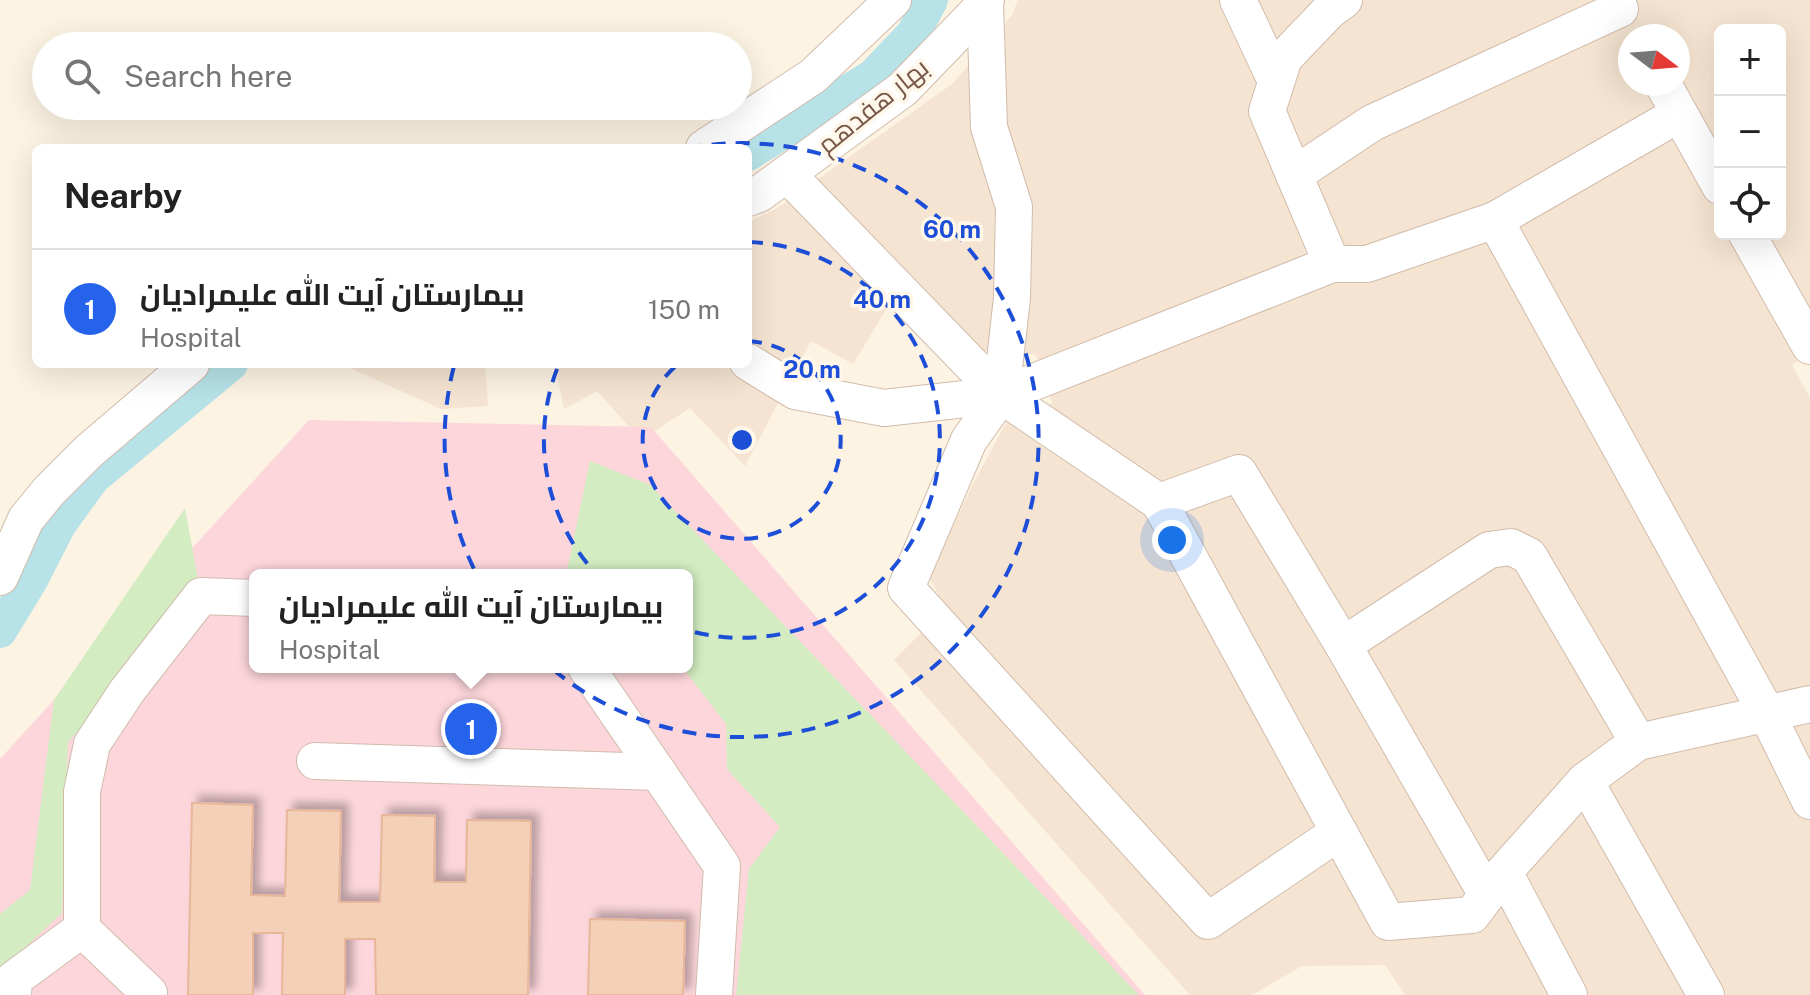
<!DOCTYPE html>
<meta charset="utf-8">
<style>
:root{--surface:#fff;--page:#f6f6f6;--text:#222;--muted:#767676;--line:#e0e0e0;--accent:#2563eb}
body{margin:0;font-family:"Public Sans",Cairo,sans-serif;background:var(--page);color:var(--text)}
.controls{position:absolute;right:24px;top:24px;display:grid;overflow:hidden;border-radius:12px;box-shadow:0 8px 32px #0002}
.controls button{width:72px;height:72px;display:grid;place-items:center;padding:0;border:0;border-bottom:2px solid var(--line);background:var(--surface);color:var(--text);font:40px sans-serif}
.compass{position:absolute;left:1618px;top:24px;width:72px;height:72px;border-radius:50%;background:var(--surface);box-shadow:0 8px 32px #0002;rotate:106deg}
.you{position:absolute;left:1172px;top:540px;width:28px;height:28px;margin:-20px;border:6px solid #fff;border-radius:50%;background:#1a73e8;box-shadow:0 0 0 12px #1a73e833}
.badge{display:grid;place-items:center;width:52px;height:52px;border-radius:50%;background:var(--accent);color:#fff;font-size:26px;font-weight:700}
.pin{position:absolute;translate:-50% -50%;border:4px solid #fff;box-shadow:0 2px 8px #0006}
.popup{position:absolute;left:249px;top:569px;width:444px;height:104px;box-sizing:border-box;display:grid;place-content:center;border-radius:12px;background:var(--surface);filter:drop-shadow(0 2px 6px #0005);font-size:26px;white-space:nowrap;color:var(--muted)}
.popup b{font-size:30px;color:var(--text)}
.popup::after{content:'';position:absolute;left:50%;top:100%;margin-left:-16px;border:16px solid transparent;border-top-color:var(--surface)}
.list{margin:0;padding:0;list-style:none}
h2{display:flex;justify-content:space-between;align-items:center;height:104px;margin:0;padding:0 32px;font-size:34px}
h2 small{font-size:26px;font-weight:400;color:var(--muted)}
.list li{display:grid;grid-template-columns:52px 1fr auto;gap:24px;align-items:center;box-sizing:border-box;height:120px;padding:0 32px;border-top:2px solid var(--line)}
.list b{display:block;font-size:30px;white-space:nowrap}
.list p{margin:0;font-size:26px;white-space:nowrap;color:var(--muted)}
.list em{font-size:26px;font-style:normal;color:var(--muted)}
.icon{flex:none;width:44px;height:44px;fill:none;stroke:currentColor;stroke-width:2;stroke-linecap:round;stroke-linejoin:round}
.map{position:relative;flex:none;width:1810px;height:995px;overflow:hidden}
.search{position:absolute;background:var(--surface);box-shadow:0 8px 32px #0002;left:32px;top:32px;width:720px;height:88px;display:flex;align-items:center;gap:20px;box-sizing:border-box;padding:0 28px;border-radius:44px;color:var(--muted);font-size:30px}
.panel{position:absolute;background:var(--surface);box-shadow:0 8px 32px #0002;left:32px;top:144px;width:720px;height:224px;border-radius:12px}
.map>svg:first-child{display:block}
</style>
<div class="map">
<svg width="1810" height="995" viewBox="0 0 1810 995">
<defs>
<filter id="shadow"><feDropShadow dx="7" dy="-7" stdDeviation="4" flood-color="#0004"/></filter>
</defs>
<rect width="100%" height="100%" fill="#fdf3e3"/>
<!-- residential -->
<g fill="#f5e4d1" fill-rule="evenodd">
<path d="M 1018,0 L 1810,0 L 1810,352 L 1792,365 L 1810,398 L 1810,995 L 1405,995 L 1385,965 L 1302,966 L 1252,995 L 1190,995 L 894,660 L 946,608 L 929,577 L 971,488 L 1008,419 L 1052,403 L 1036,355 L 976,350 L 907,275 L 853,364 L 811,341 L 745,466 L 690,408 L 641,440 L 597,391 L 564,409 L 555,364 L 748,364 L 748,222 L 776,209 L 952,84 L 1012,15 ZM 1720,30 L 1780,30 L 1780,234 L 1720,234 ZM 1630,36 L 1678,36 L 1678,84 L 1630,84 Z"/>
<polygon points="357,364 485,364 488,406 441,409 352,369"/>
</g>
<!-- medical -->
<path fill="#fcd6db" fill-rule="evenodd" d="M 309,420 L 651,427 L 1145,995 L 0,995 L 0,759 ZM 255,575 L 687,575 L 687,667 L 255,667 Z"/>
<!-- green -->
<g fill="#d3ecc1">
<polygon points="590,461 650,485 1139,995 736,995 749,869 780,827 727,769 726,724 682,667 687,667 687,575 566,575"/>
<polygon points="185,508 201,596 68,742 62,913 0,971 0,914 30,890 54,700"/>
</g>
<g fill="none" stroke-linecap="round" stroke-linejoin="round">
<!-- canal -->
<g stroke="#b6e2e8" stroke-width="34">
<polyline points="748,154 873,76 913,34 931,0"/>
<polyline points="0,631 31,580 59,525 93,478 231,364"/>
</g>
</g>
<!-- building -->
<g fill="#f4d0b9" stroke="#e8b699" stroke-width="2" filter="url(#shadow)">
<polygon points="192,803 253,805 251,895 285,896 287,810 341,811 339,902 380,902 382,815 435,816 434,882 466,882 467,820 531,821 528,995 376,995 375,939 345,939 345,995 282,995 283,933 253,933 253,995 188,995"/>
<polygon points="590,919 685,921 683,995 588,995"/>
</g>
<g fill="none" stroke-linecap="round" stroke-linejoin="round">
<defs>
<g id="minor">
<polyline points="1238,0 1276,81"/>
<polyline points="985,2 989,127 1014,207 1012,298 1001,395 969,440 906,588 1208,921 1339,832"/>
<polyline points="1663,84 1720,186"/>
<polyline points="704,148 813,76 893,0"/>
<polyline points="787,174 1001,395 1159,502 1388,922 1472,915 1504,872 1585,781 1638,742 1810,704"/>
<polyline points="1294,175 1372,123 1620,9"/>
<polyline points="748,198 759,194 903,89 984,5 986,0"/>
<polyline points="1495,220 1766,712 1810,801"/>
<polyline points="1747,234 1810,346"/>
<polyline points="1332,264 1367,264 1495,220 1679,114"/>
<polyline points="748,362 795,391 884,408 1001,395 1332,264 1267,111 1284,58 1330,10 1344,0"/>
<polyline points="1159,502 1239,473 1343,645 1487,895"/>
<polyline points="0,577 26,519 49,491 89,451 191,364"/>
<polyline points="1343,645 1489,550 1511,547 1529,556 1638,742"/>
<polyline points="586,667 722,866 714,995"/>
<polyline points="315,761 658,772"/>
<polyline points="1585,781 1706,995"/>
<polyline points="1504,872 1569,995"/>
<polyline points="82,929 82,792 92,744 127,691 201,596 255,598"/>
<polyline points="13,995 14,979 82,929 149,993"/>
</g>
</defs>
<!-- minor casing -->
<use href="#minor" stroke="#d1bcac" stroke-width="38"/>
<!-- minor -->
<use href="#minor" stroke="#fff" stroke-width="36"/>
</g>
<!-- distance rings -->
<g fill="none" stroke="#1d4ed8" stroke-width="4" stroke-dasharray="14 10">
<path d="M748 341A99 99 0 1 1 678 364"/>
<path d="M749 242A198 198 0 1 1 559 364"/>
<path d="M688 148A297 297 0 1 1 454 366"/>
</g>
<g text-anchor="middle" stroke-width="7" stroke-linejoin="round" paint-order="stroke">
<!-- street labels -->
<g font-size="26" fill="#775848" stroke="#fff7ea">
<text transform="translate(873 106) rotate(-39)" y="9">بهار هفدهم</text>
</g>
</g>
<circle cx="742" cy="440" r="12" fill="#1d4ed8" stroke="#fff7ea" stroke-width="4"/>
<g font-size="24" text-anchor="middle" font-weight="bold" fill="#1d4ed8" stroke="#fff7ea" stroke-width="7" stroke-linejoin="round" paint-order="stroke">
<text x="952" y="238">60 m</text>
<text x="882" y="308">40 m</text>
<text x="812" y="378">20 m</text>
</g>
</svg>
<div class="controls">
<button>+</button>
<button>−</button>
<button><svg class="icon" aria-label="locate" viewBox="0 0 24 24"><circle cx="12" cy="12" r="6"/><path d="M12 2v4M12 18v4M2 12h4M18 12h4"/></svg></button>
</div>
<svg class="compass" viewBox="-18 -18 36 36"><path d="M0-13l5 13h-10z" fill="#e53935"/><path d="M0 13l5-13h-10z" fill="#767676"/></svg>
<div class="you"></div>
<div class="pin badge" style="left:471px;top:729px">1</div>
<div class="popup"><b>بیمارستان آیت الله علیمرادیان</b>Hospital</div>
<div class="search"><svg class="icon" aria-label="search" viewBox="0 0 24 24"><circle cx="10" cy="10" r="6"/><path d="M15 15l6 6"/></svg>Search here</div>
<section class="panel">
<h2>Nearby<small></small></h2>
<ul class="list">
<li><span class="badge">1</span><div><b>بیمارستان آیت الله علیمرادیان</b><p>Hospital</p></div><em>150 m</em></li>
</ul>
</section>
</div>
